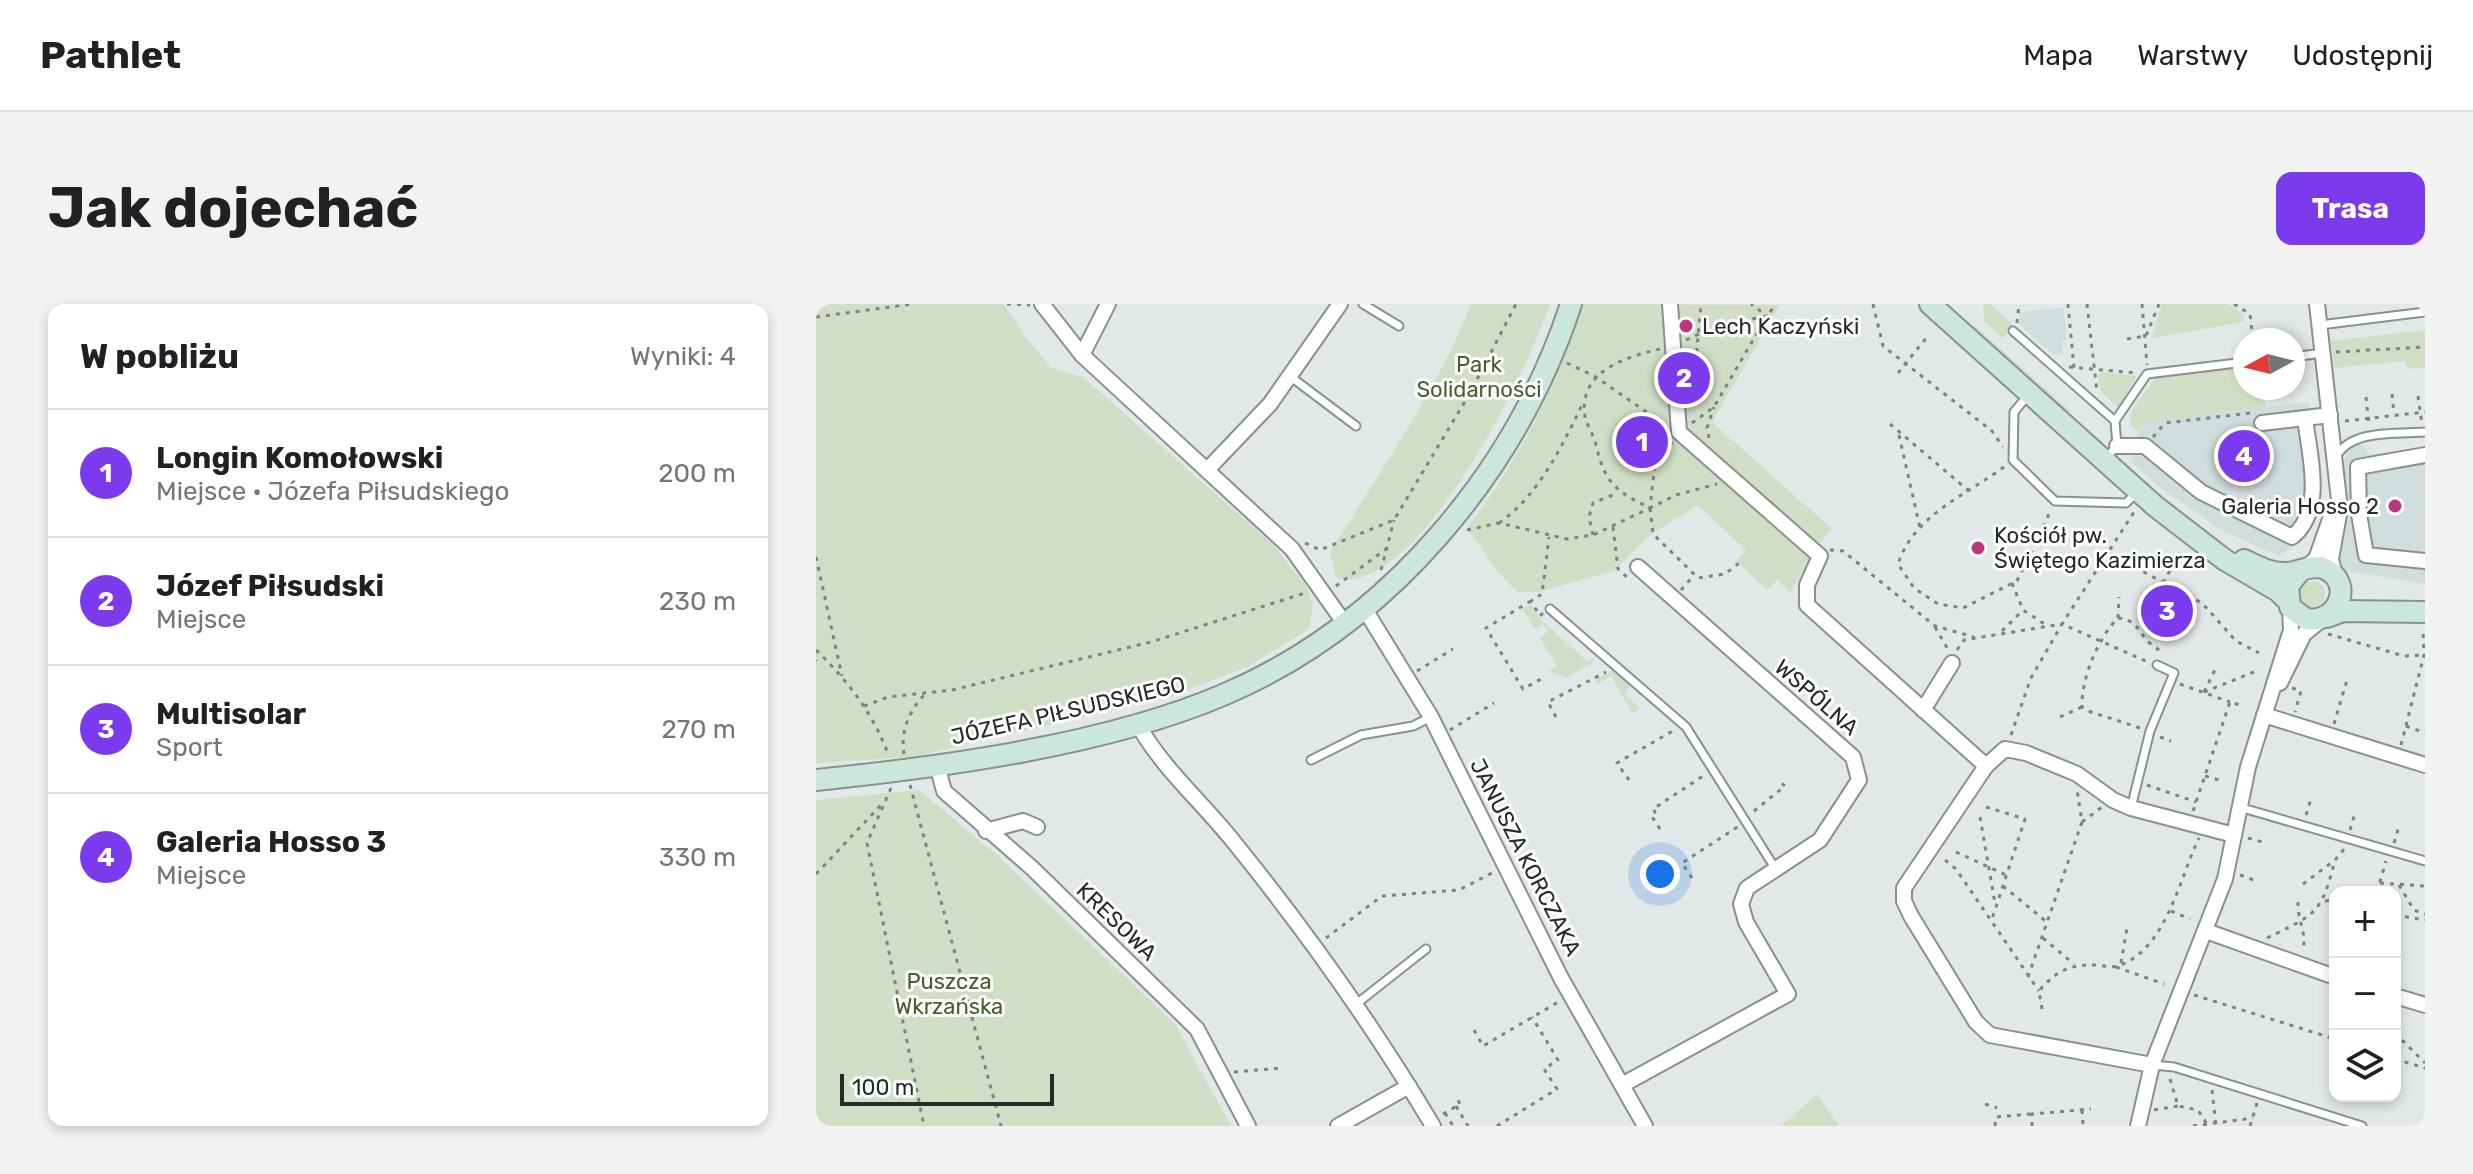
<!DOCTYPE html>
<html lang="pl">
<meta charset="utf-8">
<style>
:root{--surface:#fff;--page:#f2f2f2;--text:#202124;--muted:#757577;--line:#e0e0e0;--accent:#7c3aed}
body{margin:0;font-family:Rubik,sans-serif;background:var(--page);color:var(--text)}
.controls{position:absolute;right:24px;bottom:24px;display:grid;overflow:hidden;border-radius:16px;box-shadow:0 4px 12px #0003}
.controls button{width:72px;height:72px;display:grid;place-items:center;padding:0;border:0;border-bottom:2px solid var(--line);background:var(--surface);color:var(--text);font:40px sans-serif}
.compass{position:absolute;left:1417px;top:24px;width:72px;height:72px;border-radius:50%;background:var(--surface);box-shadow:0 4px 12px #0003;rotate:263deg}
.scale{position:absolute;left:24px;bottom:20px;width:214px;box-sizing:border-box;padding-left:8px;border:4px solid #272a29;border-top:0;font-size:22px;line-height:28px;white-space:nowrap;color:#272a29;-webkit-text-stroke:6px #fff;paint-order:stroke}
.you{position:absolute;left:844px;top:570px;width:28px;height:28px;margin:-20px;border:6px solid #fff;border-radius:50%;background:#1a73e8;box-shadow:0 0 0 12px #1a73e833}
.badge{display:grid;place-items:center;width:52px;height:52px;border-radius:50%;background:var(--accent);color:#fff;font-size:26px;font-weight:700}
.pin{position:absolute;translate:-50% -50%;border:4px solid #fff;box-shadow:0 2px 8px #0006}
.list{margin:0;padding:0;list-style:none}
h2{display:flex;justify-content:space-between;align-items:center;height:104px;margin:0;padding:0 32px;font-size:34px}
h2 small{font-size:26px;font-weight:400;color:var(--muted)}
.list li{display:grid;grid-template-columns:52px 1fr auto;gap:24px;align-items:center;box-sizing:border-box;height:128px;padding:0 32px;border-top:2px solid var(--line)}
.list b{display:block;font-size:30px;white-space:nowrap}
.list p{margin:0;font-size:26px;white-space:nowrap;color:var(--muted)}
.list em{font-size:26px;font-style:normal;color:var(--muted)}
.icon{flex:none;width:44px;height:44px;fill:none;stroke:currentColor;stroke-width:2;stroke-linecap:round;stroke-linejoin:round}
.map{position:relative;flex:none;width:1609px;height:822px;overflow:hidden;border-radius:16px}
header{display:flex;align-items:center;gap:48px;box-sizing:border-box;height:112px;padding:0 40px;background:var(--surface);border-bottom:2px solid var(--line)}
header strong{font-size:38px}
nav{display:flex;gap:44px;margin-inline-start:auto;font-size:28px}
.intro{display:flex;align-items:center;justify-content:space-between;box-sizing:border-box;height:192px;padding:0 48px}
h1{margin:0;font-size:56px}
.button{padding:20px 36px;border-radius:16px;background:var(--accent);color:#fff;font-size:28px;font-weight:700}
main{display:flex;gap:48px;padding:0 48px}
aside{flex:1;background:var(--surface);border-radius:16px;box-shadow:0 4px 12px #0003}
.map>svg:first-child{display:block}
</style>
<header>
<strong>Pathlet</strong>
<nav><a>Mapa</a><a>Warstwy</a><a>Udostępnij</a></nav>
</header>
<div class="intro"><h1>Jak dojechać</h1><a class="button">Trasa</a></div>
<main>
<aside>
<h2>W pobliżu<small>Wyniki: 4</small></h2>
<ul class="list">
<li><span class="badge">1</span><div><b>Longin Komołowski</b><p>Miejsce · Józefa Piłsudskiego</p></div><em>200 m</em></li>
<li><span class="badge">2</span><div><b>Józef Piłsudski</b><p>Miejsce</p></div><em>230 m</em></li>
<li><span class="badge">3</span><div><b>Multisolar</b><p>Sport</p></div><em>270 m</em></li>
<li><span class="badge">4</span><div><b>Galeria Hosso 3</b><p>Miejsce</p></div><em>330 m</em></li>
</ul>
</aside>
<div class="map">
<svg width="1609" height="822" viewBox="0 0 1609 822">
<rect width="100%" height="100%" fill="#e2e8e7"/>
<!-- built -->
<g fill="#cfdddc">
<polygon points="1248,4 1250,36 1246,37 1247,50 1238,51 1204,21 1203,8"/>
<polygon points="1493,98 1505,194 1491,233 1463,252 1407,227 1342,182 1315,158 1325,118"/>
<polygon points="1538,140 1545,140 1553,150 1609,143 1609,280 1530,267 1519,257 1525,159"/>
</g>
<!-- green -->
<g fill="#cfdec4">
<polygon points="0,0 188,0 208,31 235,64 267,73 456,240 491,283 497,304 493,325 433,362 354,393 97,453 0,459"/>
<path d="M 655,0 L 734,0 C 711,68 615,263 538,275 C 533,276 525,274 520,273 L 514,248 C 564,167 620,89 655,0 Z"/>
<path d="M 767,0 L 964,1 L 896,118 L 1016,225 L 1000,244 L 974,289 L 961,276 L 951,286 L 923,259 L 921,257 L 930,246 L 882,201 L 833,232 L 798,267 L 723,288 L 701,288 L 681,267 L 651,224 C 703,157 741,80 767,0 Z"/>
<polygon points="1167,0 1174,0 1197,21 1187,35 1168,17"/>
<polygon points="1346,0 1411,0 1428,11 1427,18 1335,34"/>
<polygon points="1159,22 1254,107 1253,113 1156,25"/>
<polygon points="1609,26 1609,63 1591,65 1589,57 1518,64 1515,37"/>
<polygon points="1429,63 1429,84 1447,84 1450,103 1325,118 1323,127 1314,121 1316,106 1341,72"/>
<polygon points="1285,68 1321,72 1303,104 1285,88 1282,73"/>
<circle cx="1496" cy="290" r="13"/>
<polygon points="715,300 725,316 772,358 778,353 779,357 750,374 733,367 741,362 724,334 732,328 727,320 719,325 706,305"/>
<polygon points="797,366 815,382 808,390 824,404 816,409 795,372 781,380 779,376"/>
<polygon points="103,486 182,552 359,720 415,822 0,822 0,496"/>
<polygon points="1001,790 1023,822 965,822"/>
</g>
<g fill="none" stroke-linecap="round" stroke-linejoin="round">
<defs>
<g id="lane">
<polyline points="547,0 583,22"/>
<polyline points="1504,21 1609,8"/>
<polyline points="1197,27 1299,117 1301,142 1289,155"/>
<polyline points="1477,53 1506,49"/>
<polyline points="475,73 540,122"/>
<polyline points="1213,90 1198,108 1197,156 1239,197 1310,199 1320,189"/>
<polyline points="1299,117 1331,70 1429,58"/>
<path d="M 1520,153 C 1535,125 1581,130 1609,128"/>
<polyline points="734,305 870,423 959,564"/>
<polyline points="495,456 545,431 597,422 615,413"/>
<polyline points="1423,503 1609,557"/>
<polyline points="1315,504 1334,427 1358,369 1341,361"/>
<polyline points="539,701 610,645"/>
<polyline points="1336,761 1358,763 1546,822"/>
</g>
<g id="street">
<polyline points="226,0 266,51 476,245 529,320"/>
<polyline points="854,0 863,128 1004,252 991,281 991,301 1170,462"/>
<polyline points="1501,0 1524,205 1515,255 1519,272"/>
<polyline points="266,51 292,0"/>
<polyline points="1446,119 1514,111"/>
<path d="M 1301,142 L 1329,142 L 1385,188 L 1476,233 C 1510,206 1493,150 1489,114"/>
<polyline points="1609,151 1542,163 1543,210 1550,251 1609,257"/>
<polyline points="391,166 454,100 524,0"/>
<polyline points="1489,264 1500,255 1518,204"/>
<polyline points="548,304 615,413 745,674 829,822"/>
<polyline points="1464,379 1488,330 1505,316"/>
<polyline points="1107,406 1136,359"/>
<polyline points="1448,411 1609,461"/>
<path d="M 321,419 C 346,464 385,497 417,537 C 490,627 558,723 617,822"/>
<polyline points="121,461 128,487 216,564 381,725 432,822"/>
<polyline points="170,527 207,517 221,523"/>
<polyline points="1390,627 1519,673"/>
<polyline points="1579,692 1609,701"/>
<polyline points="1336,761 1174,731 1160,718 1095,612 1088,597 1088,584 1170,462 1189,445 1210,449 1261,470 1297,496 1315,504 1418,531"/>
<polyline points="806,781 972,690 930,618 925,600 931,584 1004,536 1043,476 1037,453 822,263"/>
<polyline points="522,822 593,782"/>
<polyline points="1322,822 1336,761 1409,575 1432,463 1475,326 1474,303"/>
</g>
<g id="secondary">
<polyline points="1114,0 1339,202 1409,256 1462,287 1473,298"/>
<path d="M 1428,256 C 1441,262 1455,270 1470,269 C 1483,269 1494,260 1507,264 C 1540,277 1522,321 1490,315 L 1474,303 L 1472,282 L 1485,266"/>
<polyline points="1511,313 1527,307 1609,308"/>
<path d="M 0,476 C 127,463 290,441 407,391 C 572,321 700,168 755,0"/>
</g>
</defs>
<!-- lane casing -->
<use href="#lane" stroke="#8a8f8f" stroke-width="11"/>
<!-- street casing -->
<use href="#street" stroke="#8a8f8f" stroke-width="18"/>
<!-- secondary casing -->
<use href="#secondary" stroke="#8a8f8f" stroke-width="24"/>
<!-- path -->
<g stroke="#7e8382" stroke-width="3" stroke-dasharray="4 6" stroke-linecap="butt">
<polyline points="191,0 214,1"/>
<polyline points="1057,0 1067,42 1176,127 1187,143"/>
<polyline points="1252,0 1258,64"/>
<polyline points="1271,0 1281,88"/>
<polyline points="1326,0 1331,61"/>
<polyline points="1418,0 1434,10 1437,36"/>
<polyline points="0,13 97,0"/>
<polyline points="1201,19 1203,0"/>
<polyline points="1311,35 1330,32 1343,0"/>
<polyline points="870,36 901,22 951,12 960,0"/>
<path d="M 844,45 C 810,53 762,67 769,112 C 771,123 778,131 780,141 C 789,179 799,187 834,204 L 860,191 L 901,180"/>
<polyline points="1520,48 1609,43"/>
<polyline points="751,59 780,73 849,121"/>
<polyline points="1253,63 1321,69"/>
<polyline points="1082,69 1111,33"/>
<polyline points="1576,90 1578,110"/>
<polyline points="1602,92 1606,120"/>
<polyline points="1550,93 1553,121"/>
<polyline points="876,98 885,0"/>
<polyline points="1529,117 1609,108"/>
<polyline points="876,119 898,103 951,12 935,0"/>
<polyline points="1074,120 1153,187"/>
<polyline points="1083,131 1104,224"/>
<polyline points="1337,133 1349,119 1435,109"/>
<polyline points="893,134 891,124 898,103"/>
<polyline points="838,159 830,141 847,125"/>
<path d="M 1188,163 C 1150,191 1098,211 1082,260 L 1098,284 L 1122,300 L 1147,304 L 1201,277 L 1234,208"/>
<polyline points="834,204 837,230 882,274 909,270 923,259"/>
<path d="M 683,219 C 723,191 746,142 767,99"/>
<polyline points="797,223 802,265 812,274"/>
<polyline points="651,226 683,219 751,235 777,231 834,204 839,160 856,138"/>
<polyline points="777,231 773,213 777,199 802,189"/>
<polyline points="489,239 504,246 578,216 654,89 700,0"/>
<polyline points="1014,246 1027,247 1119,322 1158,333"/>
<polyline points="1292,249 1386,299 1420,337 1443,349"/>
<polyline points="0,253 26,372"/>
<polyline points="565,266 578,216"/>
<polyline points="1196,279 1207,306 1230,321"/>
<polyline points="1347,279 1366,245"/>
<polyline points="520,282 570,245"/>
<polyline points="865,286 878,271"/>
<polyline points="715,297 670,324 707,385 725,375"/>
<polyline points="727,309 724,312 715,297 726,290 733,233"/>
<polyline points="1302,314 1303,293"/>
<polyline points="1119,323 1133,347"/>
<polyline points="1186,327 1206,307"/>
<polyline points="1512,330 1588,352 1609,351"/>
<path d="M 0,346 C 31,376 57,409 72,450"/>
<polyline points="1141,346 1148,336 1246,320 1320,205"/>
<polyline points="0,357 0,356"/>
<polyline points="601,367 637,345"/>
<polyline points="1364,380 1414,398"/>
<polyline points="1476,384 1485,387 1479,408"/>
<polyline points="1388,388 1438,368"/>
<polyline points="1388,388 1399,366"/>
<polyline points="48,402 72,393 136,386 335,338 489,289"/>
<polyline points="740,413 732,398 790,368"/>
<polyline points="1244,413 1266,403"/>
<polyline points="1518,420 1531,376"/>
<polyline points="1590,422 1609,429"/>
<path d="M 1324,424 L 1272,407 L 1266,403 C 1265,375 1282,334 1302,314 C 1325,316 1322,334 1342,345 L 1342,352"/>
<polyline points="634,426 678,399"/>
<polyline points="1195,431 1215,374 1246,320 1332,358"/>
<polyline points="1344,433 1355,437"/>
<polyline points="1585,441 1608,351 1607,325"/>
<path d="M 88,450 C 84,427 94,405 110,389"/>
<polyline points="1389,472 1403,476"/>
<polyline points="813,476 801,459 860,425"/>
<polyline points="94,481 185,822"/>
<polyline points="1331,481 1380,498"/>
<polyline points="75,484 51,539 108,822"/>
<polyline points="1170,503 1209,515 1175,618"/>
<polyline points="938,507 969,482 962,476"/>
<polyline points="1377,507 1414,398 1427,402"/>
<polyline points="1490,511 1495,495"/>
<polyline points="1164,513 1179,599"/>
<polyline points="1266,518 1286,503"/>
<polyline points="844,525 835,511 839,508 837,505 890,470"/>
<polyline points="1534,526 1539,509"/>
<polyline points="1432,534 1450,539"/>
<polyline points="1578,539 1583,522"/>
<polyline points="1140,548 1190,571"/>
<polyline points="1129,556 1140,565 1223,687"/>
<polyline points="0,570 66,500"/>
<polyline points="1424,571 1440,577"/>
<polyline points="876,574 866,559 923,522"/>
<polyline points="1564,579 1609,582"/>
<polyline points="1487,580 1519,556 1529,544"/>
<polyline points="1583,581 1598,606 1609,610"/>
<polyline points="1187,582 1232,619"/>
<polyline points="1561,588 1570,557"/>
<polyline points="1509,597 1519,596"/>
<path d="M 1482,598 C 1481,615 1491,629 1487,645"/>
<polyline points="1355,607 1374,615"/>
<polyline points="1579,611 1609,616"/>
<polyline points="510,634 566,592 643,586 676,569"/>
<polyline points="1227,634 1258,660"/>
<path d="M 1451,634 C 1500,610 1505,611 1519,556"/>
<polyline points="1305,659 1311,624"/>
<polyline points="1300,663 1348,680"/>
<polyline points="1212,673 1266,518 1261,486"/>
<polyline points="1378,691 1519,735"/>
<path d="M 1226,705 L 1223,687 C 1241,666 1254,660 1282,661 C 1287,662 1296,664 1301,662 C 1350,648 1364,572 1383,534"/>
<polyline points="658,726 667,742 744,697"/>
<polyline points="1579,729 1609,759"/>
<polyline points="1579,755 1609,764"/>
<polyline points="418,768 466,764"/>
<polyline points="1354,775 1362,802 1382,806 1391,820"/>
<polyline points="1396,786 1400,822"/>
<polyline points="1169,800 1181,804"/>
<polyline points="640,802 652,822"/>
<polyline points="1266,806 1267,822"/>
<polyline points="1338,806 1362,802"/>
<polyline points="629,809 637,822"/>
<polyline points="627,810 644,800 639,791"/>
<polyline points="681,822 741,785 728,765 742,756 716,713"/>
<polyline points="1179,822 1180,813 1215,810"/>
<polyline points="1216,822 1216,810 1275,805"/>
<polyline points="1377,822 1437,814"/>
<polyline points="1434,822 1441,799"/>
<polyline points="1601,822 1609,820"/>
</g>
<!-- lane -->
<use href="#lane" stroke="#fff" stroke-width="7"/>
<!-- street -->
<use href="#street" stroke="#fff" stroke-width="14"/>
<!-- secondary -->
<use href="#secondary" stroke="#cbe7db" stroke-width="20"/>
</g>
<!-- markers -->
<g fill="#b9377f" stroke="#fff" stroke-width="3">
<circle cx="870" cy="22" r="8"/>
<circle cx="1579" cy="202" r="8"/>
<circle cx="1162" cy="244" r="8"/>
</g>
<g text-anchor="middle" stroke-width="6" stroke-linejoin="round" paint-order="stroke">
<!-- poi labels -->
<g font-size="22" fill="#272a29" stroke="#fff" text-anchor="start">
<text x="886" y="30">Lech Kaczyński</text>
<text x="1563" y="210" text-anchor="end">Galeria Hosso 2</text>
<text x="1178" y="239">Kościół pw.<tspan x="1178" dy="25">Świętego Kazimierza</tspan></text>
</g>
<!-- park labels -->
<g font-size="22" fill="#445f28" stroke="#fff">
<text x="663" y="68">Park<tspan x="663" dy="25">Solidarności</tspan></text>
<text x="133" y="685">Puszcza<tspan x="133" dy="25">Wkrzańska</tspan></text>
</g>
<!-- street labels -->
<g font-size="22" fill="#272a29" stroke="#fff">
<text transform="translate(1001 393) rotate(41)" y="8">WSPÓLNA</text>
<text transform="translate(252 406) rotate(-13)" y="8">JÓZEFA PIŁSUDSKIEGO</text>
<text transform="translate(710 553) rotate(63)" y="8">JANUSZA KORCZAKA</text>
<text transform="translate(301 617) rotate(44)" y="8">KRESOWA</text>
</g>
</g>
</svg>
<div class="controls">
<button>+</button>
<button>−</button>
<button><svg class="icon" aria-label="layers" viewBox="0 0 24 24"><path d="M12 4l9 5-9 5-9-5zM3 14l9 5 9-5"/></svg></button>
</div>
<svg class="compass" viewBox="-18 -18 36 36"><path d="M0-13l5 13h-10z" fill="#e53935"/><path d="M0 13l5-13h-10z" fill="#757577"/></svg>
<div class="scale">100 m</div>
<div class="you"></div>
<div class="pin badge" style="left:826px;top:138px">1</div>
<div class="pin badge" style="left:868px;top:74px">2</div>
<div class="pin badge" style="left:1351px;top:307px">3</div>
<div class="pin badge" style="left:1428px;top:152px">4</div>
</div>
</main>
